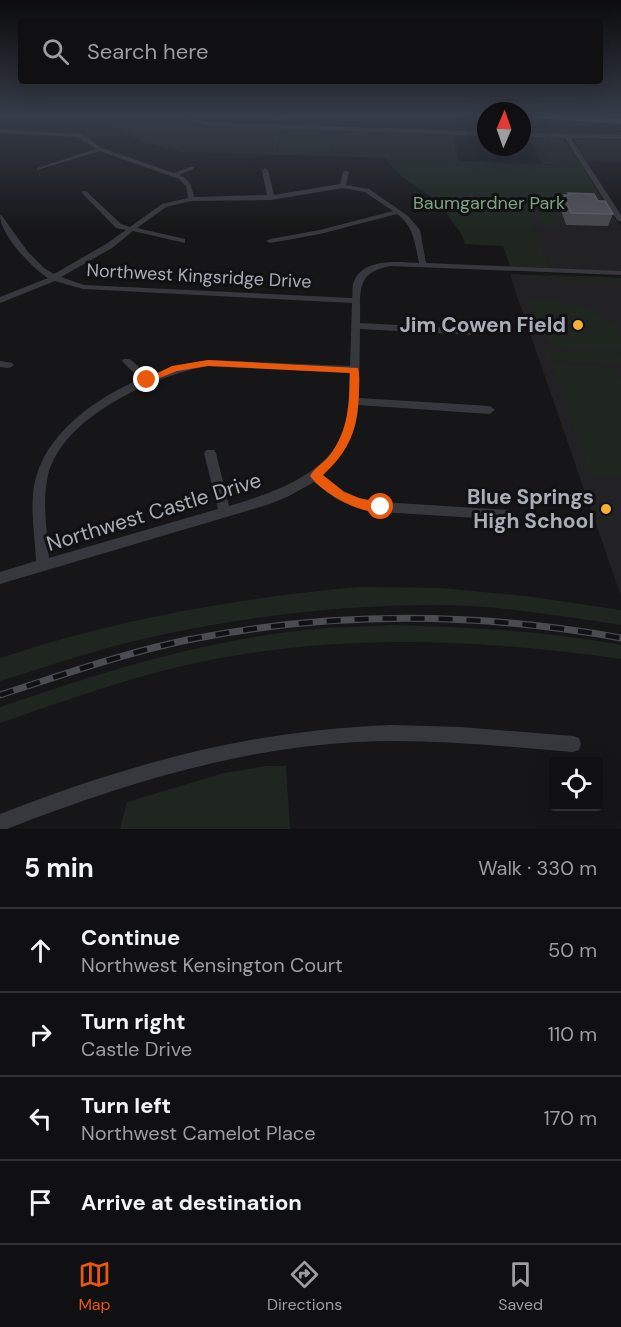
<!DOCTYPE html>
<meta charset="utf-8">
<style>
:root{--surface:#101012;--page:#19191b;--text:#f1f3f6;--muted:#9c9d9f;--line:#303032;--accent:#ea580c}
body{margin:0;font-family:"DM Sans",sans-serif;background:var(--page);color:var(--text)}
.controls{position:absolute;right:18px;bottom:18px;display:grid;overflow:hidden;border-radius:6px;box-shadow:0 6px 24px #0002}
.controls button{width:54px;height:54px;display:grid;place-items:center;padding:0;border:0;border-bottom:2px solid var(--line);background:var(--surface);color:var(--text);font:30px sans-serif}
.compass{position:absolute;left:477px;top:102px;width:54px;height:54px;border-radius:50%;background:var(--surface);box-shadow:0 6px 24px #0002;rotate:2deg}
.stop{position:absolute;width:18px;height:18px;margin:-14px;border:4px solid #ea580c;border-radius:50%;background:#fff}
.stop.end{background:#ea580c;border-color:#fff;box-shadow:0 2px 6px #0008}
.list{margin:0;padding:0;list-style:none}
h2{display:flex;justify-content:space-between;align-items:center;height:78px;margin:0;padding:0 24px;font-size:26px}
h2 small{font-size:20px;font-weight:400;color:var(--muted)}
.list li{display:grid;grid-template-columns:39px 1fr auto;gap:18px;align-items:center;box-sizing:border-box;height:84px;padding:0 24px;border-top:2px solid var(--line)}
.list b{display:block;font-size:22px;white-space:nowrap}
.list p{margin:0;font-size:20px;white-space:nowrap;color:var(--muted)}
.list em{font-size:20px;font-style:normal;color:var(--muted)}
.icon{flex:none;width:33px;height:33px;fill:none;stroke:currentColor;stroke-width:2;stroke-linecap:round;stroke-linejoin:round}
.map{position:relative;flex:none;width:621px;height:829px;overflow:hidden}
.search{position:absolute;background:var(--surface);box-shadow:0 6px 24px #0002;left:18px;right:18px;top:18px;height:66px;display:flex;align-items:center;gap:15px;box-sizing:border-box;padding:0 21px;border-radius:6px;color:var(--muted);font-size:22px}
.sheet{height:414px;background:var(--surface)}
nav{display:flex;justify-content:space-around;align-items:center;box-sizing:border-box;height:84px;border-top:2px solid var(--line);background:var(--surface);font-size:16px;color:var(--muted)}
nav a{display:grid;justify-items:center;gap:3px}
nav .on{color:var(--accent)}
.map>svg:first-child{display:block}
</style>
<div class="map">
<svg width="621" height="829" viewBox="0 0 621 829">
<rect width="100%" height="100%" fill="#161618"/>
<!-- built -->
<g fill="#222225">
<polygon points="0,114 148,114 209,126 281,128 276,155 181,152 145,143 109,123 0,119"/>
<polygon points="334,130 452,136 458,161 332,156"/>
<polygon points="528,138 564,139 582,166 542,164"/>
<polygon points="574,140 621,140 621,162 587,161"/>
<polygon points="530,202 605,204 621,227 621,272 550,268 527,215"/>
<polygon points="510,274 621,280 621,596 516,293"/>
</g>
<!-- green -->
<g fill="#1e261f">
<polygon points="282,127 334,130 332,156 276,155"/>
<polygon points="385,158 582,166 605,204 606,214 613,227 605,217 589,204 554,203 558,208 554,209 562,226 542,225 537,208 533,204 535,202 530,202 528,215 550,268 510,266 503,246 465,244 463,237 440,203 397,173"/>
<polygon points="528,274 610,277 621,278 621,282 536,278 535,282 527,275 593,278"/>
<path d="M 529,298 C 566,302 591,304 621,330 L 621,350 C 604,350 567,353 553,344 C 545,339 543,331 540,323 L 534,323 Z"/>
<polygon points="542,347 552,352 621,352 617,352 621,357 621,363 546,360"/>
<polygon points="552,364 615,368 621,381 621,477 590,475"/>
<path d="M 359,587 L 441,588 L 526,596 L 621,610 L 621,625 C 560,616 498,605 436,605 C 334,605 229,618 130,642 C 86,653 43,668 0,681 L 0,658 C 116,619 237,598 359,587 Z"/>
<path d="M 392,625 C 469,627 545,631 621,645 L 621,659 C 479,639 346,633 205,661 C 135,675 67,700 0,723 L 0,707 C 96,674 194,643 296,631 C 327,627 360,627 392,625 Z"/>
<polygon points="266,766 286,766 290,829 120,829 127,802 224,773"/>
</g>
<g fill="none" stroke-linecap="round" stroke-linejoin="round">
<!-- minor -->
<g fill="#37383d" fill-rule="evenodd">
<polygon points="162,114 170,114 210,122 486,132 486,136 210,126"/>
<path d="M 0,129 L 81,134 L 102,148 L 174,173 L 190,167 L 194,167 L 194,169 L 179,175 C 190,179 192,187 194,197 L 267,195 L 262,170 L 265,168 L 268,170 L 274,195 L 340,184 L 343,172 L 346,170 L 349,172 L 346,185 L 369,189 L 408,216 L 420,230 L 426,263 L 621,271 L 621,275 L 391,266 C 354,272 361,294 360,323 L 474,329 L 479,332 L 474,335 L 360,329 L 359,398 L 490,406 L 495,410 L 490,414 L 358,405 C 358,432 343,458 322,475 L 344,491 L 359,498 L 381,502 L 509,510 L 513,511 L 515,515 L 513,519 L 509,520 L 381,512 L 357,508 L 336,499 L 314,482 L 289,496 L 270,504 L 0,584 L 0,572 L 36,561 C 35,533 28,501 37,474 C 51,429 99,397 140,379 L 122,361 L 124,359 L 130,359 L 149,376 L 186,364 L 208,360 L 350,366 L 352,303 L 83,289 L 55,281 L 0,303 L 0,297 L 48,278 C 32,268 0,235 0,215 L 2,216 L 28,252 L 44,268 L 54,274 L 106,244 L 126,230 L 116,228 L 82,193 L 82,191 L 86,191 L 121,224 L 130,227 L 162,204 L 188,198 L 186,186 L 179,179 L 100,151 L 37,170 L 37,168 L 96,149 L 78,137 L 0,133 ZM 343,188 L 365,192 L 393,211 L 320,230 L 270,239 L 266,241 L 270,243 L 320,234 L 397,214 C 414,226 415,244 419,263 C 399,262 361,257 353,284 C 352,288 353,294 352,298 L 84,285 L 61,277 L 112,248 L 133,231 L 185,243 L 185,239 L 137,228 L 166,207 L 191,201 L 271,200 ZM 208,366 L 349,373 C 349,387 350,401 348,415 C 340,471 276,492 229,506 L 216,453 L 214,450 L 206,450 L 204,453 L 218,509 L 49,558 C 47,531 42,502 48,475 C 63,416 154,376 208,366 Z"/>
<polygon points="522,133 621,135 621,139 571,138 621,215 621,222 617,220 565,138 522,137"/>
<polygon points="0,361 12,363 14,365 9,368 0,367"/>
<path d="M 392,725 L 460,727 L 573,736 L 579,738 L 581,744 L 579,750 L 573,752 C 500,746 428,738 355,742 C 235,749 119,785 7,829 L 0,829 L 0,814 C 131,763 251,730 392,725 Z"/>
</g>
<!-- motorway -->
<polygon fill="#63666e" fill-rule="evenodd" points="522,114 621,118 621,124 522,117"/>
<defs>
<path id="rail" d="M 0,695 C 62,675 124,653 187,640 C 332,611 477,612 621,638"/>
</defs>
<!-- rail casing -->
<use href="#rail" stroke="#4a4c52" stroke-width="7"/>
<!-- rail -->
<use href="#rail" stroke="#111113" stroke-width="4.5" stroke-dasharray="14" stroke-linecap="butt"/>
</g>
<!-- wall -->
<g fill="#47494d">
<polygon points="2,114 29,114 26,115"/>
<polygon points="272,114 289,114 287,120 272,120"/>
<polygon points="568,193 598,201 613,214 608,226 566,225 560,207 564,195 567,195"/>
</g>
<!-- building -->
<polygon fill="#525359" stroke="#5f6168" stroke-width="1.5" points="568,193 594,194 598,201 605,201 613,214 571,213 564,195 570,195"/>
<!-- sky -->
<linearGradient id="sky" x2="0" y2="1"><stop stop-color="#0c0c0d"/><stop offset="0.5" stop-color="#363c48"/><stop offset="1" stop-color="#363c48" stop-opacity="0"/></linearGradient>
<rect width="621" height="230" fill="url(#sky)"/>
<!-- route -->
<path fill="#ea580c" d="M 208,360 L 358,368 C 360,375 359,384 359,391 C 358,429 350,450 323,475 L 344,492 L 359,498 L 385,504 L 385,511 C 364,517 322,493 310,476 C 315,467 324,463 330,455 C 349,429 349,404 350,373 L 208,366 L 177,371 L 147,383 L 143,380 L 172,366 Z"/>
<!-- markers -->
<g fill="#f2b134" stroke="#111113" stroke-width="2">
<circle cx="578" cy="325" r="6"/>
<circle cx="606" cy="509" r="6"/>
</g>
<g text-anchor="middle" stroke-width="6" stroke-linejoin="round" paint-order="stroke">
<!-- far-park labels -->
<g font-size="18" fill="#7fa381" stroke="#111113">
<text x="489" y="209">Baumgardner Park</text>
</g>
<!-- far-street labels -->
<g font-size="18" fill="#a8adb8" stroke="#111113">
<text transform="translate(199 276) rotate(3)" y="6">Northwest Kingsridge Drive</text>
</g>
<!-- poi labels -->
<g font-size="21" font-weight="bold" fill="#a8adb8" stroke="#111113" text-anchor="end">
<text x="566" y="332">Jim Cowen Field</text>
<text x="594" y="504">Blue Springs<tspan x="594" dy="24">High School</tspan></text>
</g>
<!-- street labels -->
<g font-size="21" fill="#a8adb8" stroke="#111113">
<text transform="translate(154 512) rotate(-17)" y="7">Northwest Castle Drive</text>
</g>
</g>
</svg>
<div class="controls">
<button><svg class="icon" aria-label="locate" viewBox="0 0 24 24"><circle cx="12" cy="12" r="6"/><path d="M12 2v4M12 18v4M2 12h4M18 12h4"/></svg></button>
</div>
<svg class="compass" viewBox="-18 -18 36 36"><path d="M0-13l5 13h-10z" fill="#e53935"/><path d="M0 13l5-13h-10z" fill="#9c9d9f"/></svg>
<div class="stop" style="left:381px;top:507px"></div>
<div class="stop end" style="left:147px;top:380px"></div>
<div class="search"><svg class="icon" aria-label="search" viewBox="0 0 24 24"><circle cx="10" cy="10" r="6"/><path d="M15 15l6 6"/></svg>Search here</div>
</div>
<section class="sheet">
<h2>5 min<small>Walk · 330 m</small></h2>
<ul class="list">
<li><svg class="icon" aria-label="ahead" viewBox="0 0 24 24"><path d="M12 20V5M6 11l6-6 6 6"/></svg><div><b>Continue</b><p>Northwest Kensington Court</p></div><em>50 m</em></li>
<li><svg class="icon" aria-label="right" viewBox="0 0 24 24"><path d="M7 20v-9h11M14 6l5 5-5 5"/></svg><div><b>Turn right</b><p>Castle Drive</p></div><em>110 m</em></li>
<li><svg class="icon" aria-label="left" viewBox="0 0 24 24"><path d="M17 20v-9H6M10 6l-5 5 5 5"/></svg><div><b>Turn left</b><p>Northwest Camelot Place</p></div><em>170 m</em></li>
<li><svg class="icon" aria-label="arrive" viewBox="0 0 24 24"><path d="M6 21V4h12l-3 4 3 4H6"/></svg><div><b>Arrive at destination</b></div></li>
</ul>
</section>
<nav>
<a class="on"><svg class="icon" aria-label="map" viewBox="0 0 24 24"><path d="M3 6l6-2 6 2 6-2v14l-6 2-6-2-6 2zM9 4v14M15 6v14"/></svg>Map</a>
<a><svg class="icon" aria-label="directions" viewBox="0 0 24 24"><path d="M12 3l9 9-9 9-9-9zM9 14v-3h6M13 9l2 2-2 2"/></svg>Directions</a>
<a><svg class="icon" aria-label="saved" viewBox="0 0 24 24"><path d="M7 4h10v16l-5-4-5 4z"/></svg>Saved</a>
</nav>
